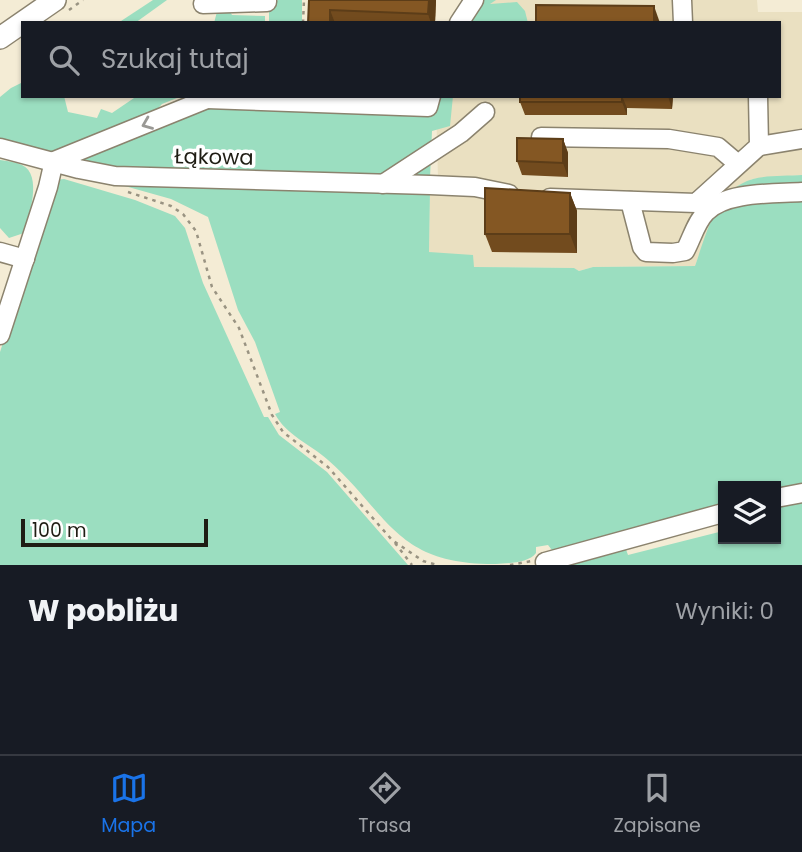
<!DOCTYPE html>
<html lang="pl">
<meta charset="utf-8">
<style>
:root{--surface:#171b24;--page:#242831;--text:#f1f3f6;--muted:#9ea1a6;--line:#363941;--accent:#1a73e8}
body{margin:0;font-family:Poppins,sans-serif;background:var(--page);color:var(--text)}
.controls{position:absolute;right:21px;bottom:21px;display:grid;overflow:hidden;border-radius:0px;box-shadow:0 2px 5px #0004}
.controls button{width:63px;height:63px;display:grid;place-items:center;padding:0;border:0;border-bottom:2px solid var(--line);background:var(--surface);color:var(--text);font:35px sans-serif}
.scale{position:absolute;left:21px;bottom:18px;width:187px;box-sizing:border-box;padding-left:7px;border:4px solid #1f1d14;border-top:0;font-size:19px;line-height:24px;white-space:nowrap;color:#1f1d14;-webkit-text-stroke:5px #fff;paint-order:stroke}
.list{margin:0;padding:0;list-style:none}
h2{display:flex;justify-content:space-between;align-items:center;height:91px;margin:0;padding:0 28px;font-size:30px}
h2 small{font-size:23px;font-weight:400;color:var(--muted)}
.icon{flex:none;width:38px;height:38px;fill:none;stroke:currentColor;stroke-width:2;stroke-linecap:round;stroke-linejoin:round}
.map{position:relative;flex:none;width:802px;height:565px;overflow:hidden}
.search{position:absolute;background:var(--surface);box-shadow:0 2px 5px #0004;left:21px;right:21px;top:21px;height:77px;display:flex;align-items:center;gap:18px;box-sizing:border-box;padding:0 24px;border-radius:0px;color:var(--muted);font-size:26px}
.sheet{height:189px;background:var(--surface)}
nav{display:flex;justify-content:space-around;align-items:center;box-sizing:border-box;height:98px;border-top:2px solid var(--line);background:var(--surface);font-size:19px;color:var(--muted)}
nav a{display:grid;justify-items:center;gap:4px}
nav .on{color:var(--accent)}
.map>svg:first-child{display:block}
</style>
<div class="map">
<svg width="802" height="565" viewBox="0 0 802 565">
<rect width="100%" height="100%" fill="#f4ecd5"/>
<!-- built -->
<polygon fill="#eae0c1" points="483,0 757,0 758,12 802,12 802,175 752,179 715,212 695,266 593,267 579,271 573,268 474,267 429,252 430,178 438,178 436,105 439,96 779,96 779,23 468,23"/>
<!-- green -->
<g fill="#9bdec0">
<polygon points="153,0 167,0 135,23 118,23"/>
<polygon points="278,0 302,0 302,23 269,23 269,8"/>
<polygon points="480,0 496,0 490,4 517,2 525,11 528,23 466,23"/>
<polygon points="218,8 228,8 232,15 265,16 265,23 214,23"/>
<polygon points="23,82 23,96 64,96 68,112 97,118 101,109 112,113 137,96 182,96 162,104 153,114 57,152 47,153 0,141 0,97 11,88"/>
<polygon points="437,96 453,96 450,126 432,131 430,178 114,169 78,162 80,156 208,107 422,113"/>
<path d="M 0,160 C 7,161 15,162 22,165 C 43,175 29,216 24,233 L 9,238 L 0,228 Z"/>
<path d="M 802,175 L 802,488 L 776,493 L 776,486 L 723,486 L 723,508 L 555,554 L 548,545 L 536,547 L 536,553 C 529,563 508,563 496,564 C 395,565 389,514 328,460 C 310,444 286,435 275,414 L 280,412 L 255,342 L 238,310 L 208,217 L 171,199 L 107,181 L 430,191 L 429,252 L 473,255 L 474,267 L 574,268 L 579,271 L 593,267 L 695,266 C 706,235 716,189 753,179 C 768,175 787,176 802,175 Z"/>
<polygon points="64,179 135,200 175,216 185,228 203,283 264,417 268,417 279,435 327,472 408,565 0,565 0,352 56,180"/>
<polygon points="802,497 802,565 555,565 624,544 628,555 723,531 723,539 776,539 776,503"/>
</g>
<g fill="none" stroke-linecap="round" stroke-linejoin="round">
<defs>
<g id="minor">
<polyline points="682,0 683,23"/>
<polyline points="203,4 267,2 267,0"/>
<polyline points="459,23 474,0"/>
<polyline points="207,99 428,107 431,96"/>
<polyline points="541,137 669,139 718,147 738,164"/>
<polyline points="759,146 802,139"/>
<polyline points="0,148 79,169 115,176 430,185 475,187 509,194"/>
<polyline points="383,184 461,133 485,112"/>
<polyline points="550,198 696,203 759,146 758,96"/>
<path d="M 630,201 L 642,247 L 646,252 L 673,253 L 685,251 C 692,238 696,222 706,212 C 726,191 775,194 802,192"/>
<polyline points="0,252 25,259"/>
<polyline points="0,335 48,187 54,161 207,99 207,96"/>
<polyline points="776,498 802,493"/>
<polyline points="546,565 545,562 723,513"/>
</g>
<polyline id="major" points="0,38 55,0"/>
</defs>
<!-- minor casing -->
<use href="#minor" stroke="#8b836e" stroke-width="21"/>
<!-- major casing -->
<use href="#major" stroke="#8b836e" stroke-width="24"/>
<!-- path -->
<g stroke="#999382" stroke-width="2.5" stroke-dasharray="3.5 5" stroke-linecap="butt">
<polyline points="69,10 83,0"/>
<polyline points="303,23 304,0"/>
<polyline points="128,192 171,206 183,214 196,231 212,287 239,328 272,415 283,432 328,467 392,540 423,561 437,565"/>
<polyline points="395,543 412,565"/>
<polyline points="510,565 532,561"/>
</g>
<!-- minor -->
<use href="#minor" stroke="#fff" stroke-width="18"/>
<!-- major -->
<use href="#major" stroke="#fff" stroke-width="21"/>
</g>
<!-- wall -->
<g fill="#724b1e">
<polygon points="309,0 436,0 435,23 308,23"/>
<polygon points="520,96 673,96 672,109 627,108 627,115 525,115 520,102"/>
<polygon points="563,139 568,153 568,177 522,175 517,161"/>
<polygon points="570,193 577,211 577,253 492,252 485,234"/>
</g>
<!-- shaded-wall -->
<g fill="#5c3d18">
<polygon points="429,0 436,0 435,23 431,23 428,14"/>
<polygon points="654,6 660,23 654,23"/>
<polygon points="330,10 335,23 330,23"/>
<polygon points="622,96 627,108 627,115 622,102"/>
<polygon points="668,96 673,96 672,109"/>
<polygon points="563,139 568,153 568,177 563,163"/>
<polygon points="570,193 577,211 577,253 570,234"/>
</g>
<!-- building -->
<g fill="#845723" stroke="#5c3d18" stroke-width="2">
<polygon points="309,0 429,0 428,14 330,10 330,23 308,23"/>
<polygon points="536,5 654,6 654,23 536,23"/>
<rect x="520" y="96" width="102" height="6"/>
<polygon points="517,138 563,139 563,163 517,161"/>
<polygon points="485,188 570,193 570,234 485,234"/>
</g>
<!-- one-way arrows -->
<defs><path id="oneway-chevron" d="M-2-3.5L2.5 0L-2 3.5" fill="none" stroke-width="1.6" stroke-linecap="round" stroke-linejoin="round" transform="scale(1.75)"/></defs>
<use stroke="#9a9995" href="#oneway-chevron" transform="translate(147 124) rotate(158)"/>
<g text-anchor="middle" stroke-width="7" stroke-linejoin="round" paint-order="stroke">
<!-- street labels -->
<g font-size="21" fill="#1f1d14" stroke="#fff">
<text transform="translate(214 157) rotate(1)" y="7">Łąkowa</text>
</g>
</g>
</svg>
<div class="controls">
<button><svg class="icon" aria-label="layers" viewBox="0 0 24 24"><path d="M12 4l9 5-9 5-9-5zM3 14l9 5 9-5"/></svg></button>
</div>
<div class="scale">100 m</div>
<div class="search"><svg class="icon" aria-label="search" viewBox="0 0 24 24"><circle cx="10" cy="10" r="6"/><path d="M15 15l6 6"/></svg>Szukaj tutaj</div>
</div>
<section class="sheet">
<h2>W pobliżu<small>Wyniki: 0</small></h2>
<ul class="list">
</ul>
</section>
<nav>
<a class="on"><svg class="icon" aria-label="map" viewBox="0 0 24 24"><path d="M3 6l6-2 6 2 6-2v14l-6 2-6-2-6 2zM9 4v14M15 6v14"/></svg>Mapa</a>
<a><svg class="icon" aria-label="directions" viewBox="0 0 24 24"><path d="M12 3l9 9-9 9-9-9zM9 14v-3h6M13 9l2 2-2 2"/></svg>Trasa</a>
<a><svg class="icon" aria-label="saved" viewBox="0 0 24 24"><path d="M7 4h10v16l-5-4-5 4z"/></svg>Zapisane</a>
</nav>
